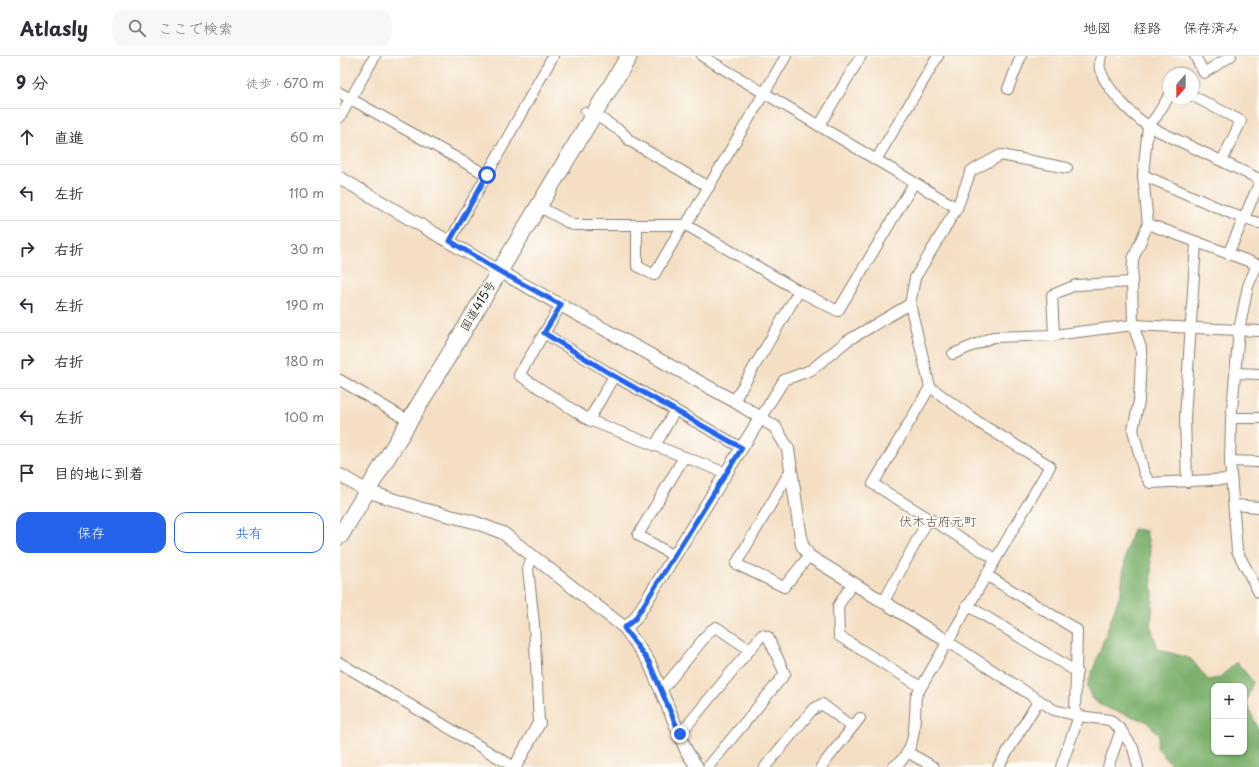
<!DOCTYPE html>
<html lang="ja">
<meta charset="utf-8">
<style>
:root{--surface:#fff;--page:#f7f7f7;--text:#2b2b33;--muted:#7c7c81;--line:#e1e1e2;--accent:#2563eb}
body{margin:0;font-family:"Playpen Sans","Klee One",sans-serif;background:var(--page);color:var(--text)}
.controls{position:absolute;right:12px;bottom:12px;display:grid;overflow:hidden;border-radius:8px;box-shadow:0 1px 3px #0004}
.controls button{width:36px;height:36px;display:grid;place-items:center;padding:0;border:0;border-bottom:1px solid var(--line);background:var(--surface);color:var(--text);font:20px sans-serif}
.compass{position:absolute;left:823px;top:12px;width:36px;height:36px;border-radius:50%;background:var(--surface);box-shadow:0 1px 3px #0004;rotate:201deg}
.stop{position:absolute;width:12px;height:12px;margin:-9px;border:3px solid #2563eb;border-radius:50%;background:#fff}
.stop.end{background:#2563eb;border-color:#fff;box-shadow:0 1px 4px #0008}
.list{margin:0;padding:0;list-style:none}
h2{display:flex;justify-content:space-between;align-items:center;height:52px;margin:0;padding:0 16px;font-size:17px}
h2 small{font-size:13px;font-weight:400;color:var(--muted)}
.list li{display:grid;grid-template-columns:26px 1fr auto;gap:12px;align-items:center;box-sizing:border-box;height:56px;padding:0 16px;border-top:1px solid var(--line)}
.list b{display:block;font-size:15px;white-space:nowrap}
.list em{font-size:13px;font-style:normal;color:var(--muted)}
.actions{display:flex;gap:8px;padding:12px 16px}
.actions a{flex:1;padding:9px 0;border:1px solid var(--accent);border-radius:12px;text-align:center;font-size:14px;color:var(--accent)}
.actions .main{background:var(--accent);color:#fff}
.icon{flex:none;width:22px;height:22px;fill:none;stroke:currentColor;stroke-width:2;stroke-linecap:round;stroke-linejoin:round}
.map{position:relative;flex:none;width:919px;height:711px;overflow:hidden}
header{display:flex;align-items:center;gap:24px;box-sizing:border-box;height:56px;padding:0 20px;background:var(--surface);border-bottom:1px solid var(--line)}
header strong{font-size:19px}
nav{display:flex;gap:22px;margin-inline-start:auto;font-size:14px}
.search{width:280px;height:36px;background:var(--page);display:flex;align-items:center;gap:10px;box-sizing:border-box;padding:0 14px;border-radius:12px;color:var(--muted);font-size:15px}
main{display:flex}
aside{flex:1;background:var(--surface)}
.map>svg:first-child{display:block}
</style>
<header>
<strong>Atlasly</strong>
<div class="search"><svg class="icon" aria-label="search" viewBox="0 0 24 24"><circle cx="10" cy="10" r="6"/><path d="M15 15l6 6"/></svg>ここで検索</div>
<nav><a>地図</a><a>経路</a><a>保存済み</a></nav>
</header>
<main>
<aside>
<h2>9 分<small>徒歩 · 670 m</small></h2>
<ul class="list">
<li><svg class="icon" aria-label="ahead" viewBox="0 0 24 24"><path d="M12 20V5M6 11l6-6 6 6"/></svg><div><b>直進</b></div><em>60 m</em></li>
<li><svg class="icon" aria-label="left" viewBox="0 0 24 24"><path d="M17 20v-9H6M10 6l-5 5 5 5"/></svg><div><b>左折</b></div><em>110 m</em></li>
<li><svg class="icon" aria-label="right" viewBox="0 0 24 24"><path d="M7 20v-9h11M14 6l5 5-5 5"/></svg><div><b>右折</b></div><em>30 m</em></li>
<li><svg class="icon" aria-label="left" viewBox="0 0 24 24"><path d="M17 20v-9H6M10 6l-5 5 5 5"/></svg><div><b>左折</b></div><em>190 m</em></li>
<li><svg class="icon" aria-label="right" viewBox="0 0 24 24"><path d="M7 20v-9h11M14 6l5 5-5 5"/></svg><div><b>右折</b></div><em>180 m</em></li>
<li><svg class="icon" aria-label="left" viewBox="0 0 24 24"><path d="M17 20v-9H6M10 6l-5 5 5 5"/></svg><div><b>左折</b></div><em>100 m</em></li>
<li><svg class="icon" aria-label="arrive" viewBox="0 0 24 24"><path d="M6 21V4h12l-3 4 3 4H6"/></svg><div><b>目的地に到着</b></div></li>
</ul>
<div class="actions"><a class="main">保存</a><a>共有</a></div>
</aside>
<div class="map">
<svg width="919" height="711" viewBox="0 0 919 711">
<rect width="100%" height="100%" fill="#fdfcf7"/>
<filter id="ink" filterUnits="userSpaceOnUse"><feTurbulence type="fractalNoise" baseFrequency=".025" numOctaves="2"/><feDisplacementMap in="SourceGraphic" scale="8" xChannelSelector="R" yChannelSelector="G"/><feConvolveMatrix kernelMatrix="1 2 1 2 8 2 1 2 1" color-interpolation-filters="sRGB"/></filter>
<filter id="wash" filterUnits="userSpaceOnUse"><feTurbulence type="fractalNoise" baseFrequency=".012" numOctaves="4" result="noise"/><feDisplacementMap in="SourceGraphic" scale="16" xChannelSelector="R" yChannelSelector="G"/><feGaussianBlur stdDeviation="0.9" result="paint"/><feColorMatrix in="noise" values="0 0 0 0 0 0 0 0 0 0 0 0 0 0 0 0 0 1.4 0 .05"/><feComposite in="paint" operator="in"/></filter>
<g filter="url(#wash)">
<rect width="100%" height="100%" fill="#f4dfc4"/>
<!-- forest -->
<path fill="#7cb06c" stroke="#4c6644" fill-rule="evenodd" d="M 793,473 L 806,475 L 810,494 L 813,540 L 811,571 L 818,593 L 851,603 L 868,624 L 879,622 L 897,606 L 913,626 L 906,646 L 919,676 L 919,711 L 833,711 L 817,691 L 819,679 L 806,665 L 769,653 L 752,643 L 747,631 L 781,535 L 786,496 ZM 874,630 L 904,630 L 904,696 L 874,696 Z"/>
</g>
<g filter="url(#ink)">
<g fill="none" stroke-linecap="round" stroke-linejoin="round">
<defs>
<polyline id="pedestrian" points="244,55 254,61"/>
<g id="minor">
<polyline points="362,0 617,152"/>
<path d="M 761,0 C 760,4 759,9 760,13 C 766,33 791,58 808,70 L 919,123"/>
<polyline points="855,0 864,17 891,0"/>
<polyline points="668,33 681,0"/>
<polyline points="0,37 147,119"/>
<polyline points="829,40 816,61 808,70 803,119 808,168 793,203 792,226 793,269 801,292 801,302 799,345 793,374 804,417 810,427 891,423"/>
<polyline points="853,40 901,65 882,105"/>
<polyline points="254,58 282,76 290,85 369,131"/>
<polyline points="0,61 35,0"/>
<polyline points="479,70 521,0"/>
<polyline points="536,104 598,0"/>
<polyline points="803,119 904,163 919,167"/>
<polyline points="198,150 233,169 346,169 459,235 498,255 574,127"/>
<polyline points="808,168 919,209"/>
<polyline points="297,169 297,210 314,219 343,169"/>
<polyline points="346,169 446,0"/>
<polyline points="110,185 213,0"/>
<polyline points="888,198 919,128"/>
<polyline points="917,209 908,230 899,274 891,365 890,405 897,495 919,537"/>
<polyline points="221,249 179,319 249,364 386,417"/>
<polyline points="204,277 274,320 402,392"/>
<polyline points="714,279 712,239 736,229 792,226"/>
<polyline points="613,298 653,281 714,279 793,269 919,275"/>
<polyline points="896,317 919,318"/>
<polyline points="0,324 69,365"/>
<polyline points="590,331 533,428 655,503"/>
<polyline points="394,345 459,235"/>
<polyline points="421,361 444,324 471,314 507,285 570,248"/>
<polyline points="891,362 919,362"/>
<polyline points="249,364 274,320"/>
<polyline points="315,390 335,354"/>
<polyline points="890,405 919,406"/>
<polyline points="452,412 396,508 444,531 469,500"/>
<polyline points="847,426 845,362 856,187"/>
<polyline points="894,449 919,451"/>
<polyline points="192,500 188,513 194,568 199,667"/>
<polyline points="334,500 298,479 344,401"/>
<polyline points="646,519 737,574 735,659"/>
<polyline points="512,528 498,550 499,580 581,631"/>
<polyline points="543,547 589,462"/>
<polyline points="627,549 737,616"/>
<polyline points="607,585 714,654 739,660 770,664 781,674 793,692 798,711"/>
<polyline points="0,607 174,711"/>
<polyline points="321,635 370,575 376,571 410,594"/>
<polyline points="340,678 422,579 428,581 445,618 368,711"/>
<polyline points="569,697 594,711"/>
<polyline points="425,711 472,654 482,648 512,671"/>
<polyline points="481,711 520,662"/>
<path d="M 553,711 C 578,696 574,666 576,640 L 710,410 L 641,368 L 590,331 L 570,248 L 575,222 L 617,152 L 631,115 L 661,99 L 727,112"/>
<polyline points="658,711 699,644"/>
<polyline points="721,711 739,660"/>
<polyline points="768,711 781,674"/>
</g>
<g id="tertiary">
<polyline points="0,122 159,215 394,345 435,371 448,393 462,489 469,500 607,585"/>
<polyline points="0,419 27,435 79,452 134,466 163,477 285,572 309,606 347,696 357,711"/>
<polyline points="285,572 295,563 421,361"/>
<polyline points="175,711 199,667"/>
</g>
<polyline id="trunk" points="0,480 289,0"/>
</defs>
<!-- pedestrian casing -->
<use href="#pedestrian" stroke="#887e70" stroke-width="9"/>
<!-- minor casing -->
<use href="#minor" stroke="#887e70" stroke-width="12"/>
<!-- tertiary casing -->
<use href="#tertiary" stroke="#887e70" stroke-width="14"/>
<!-- trunk casing -->
<use href="#trunk" stroke="#887e70" stroke-width="18"/>
<!-- pedestrian -->
<use href="#pedestrian" stroke="#fff" stroke-width="7"/>
<!-- minor -->
<use href="#minor" stroke="#fff" stroke-width="10"/>
<!-- tertiary -->
<use href="#tertiary" stroke="#fff" stroke-width="12"/>
<!-- trunk -->
<use href="#trunk" stroke="#fff" stroke-width="16"/>
</g>
</g>
<g fill="none" stroke-linecap="round" stroke-linejoin="round" filter="url(#ink)">
<!-- route -->
<polyline stroke="#2563eb" stroke-width="5" points="147,119 110,185 159,215 221,249 204,277 274,320 402,392 295,563 284,572 309,606 340,678"/>
</g>
<g text-anchor="middle" stroke-width="3" stroke-linejoin="round" paint-order="stroke">
<!-- street labels -->
<g font-size="12" fill="#1c1c1c" stroke="#fdfcf7">
<text transform="translate(138 250) rotate(-59)" y="4">国道415号</text>
</g>
<!-- neighbourhood labels -->
<g font-size="13" fill="#644b44" stroke="#fdfcf7">
<text x="598" y="470">伏木古府元町</text>
</g>
</g>
</svg>
<div class="controls">
<button>+</button>
<button>−</button>
</div>
<svg class="compass" viewBox="-18 -18 36 36"><path d="M0-13l5 13h-10z" fill="#e53935"/><path d="M0 13l5-13h-10z" fill="#7c7c81"/></svg>
<div class="stop" style="left:147px;top:119px"></div>
<div class="stop end" style="left:340px;top:678px"></div>
</div>
</main>
